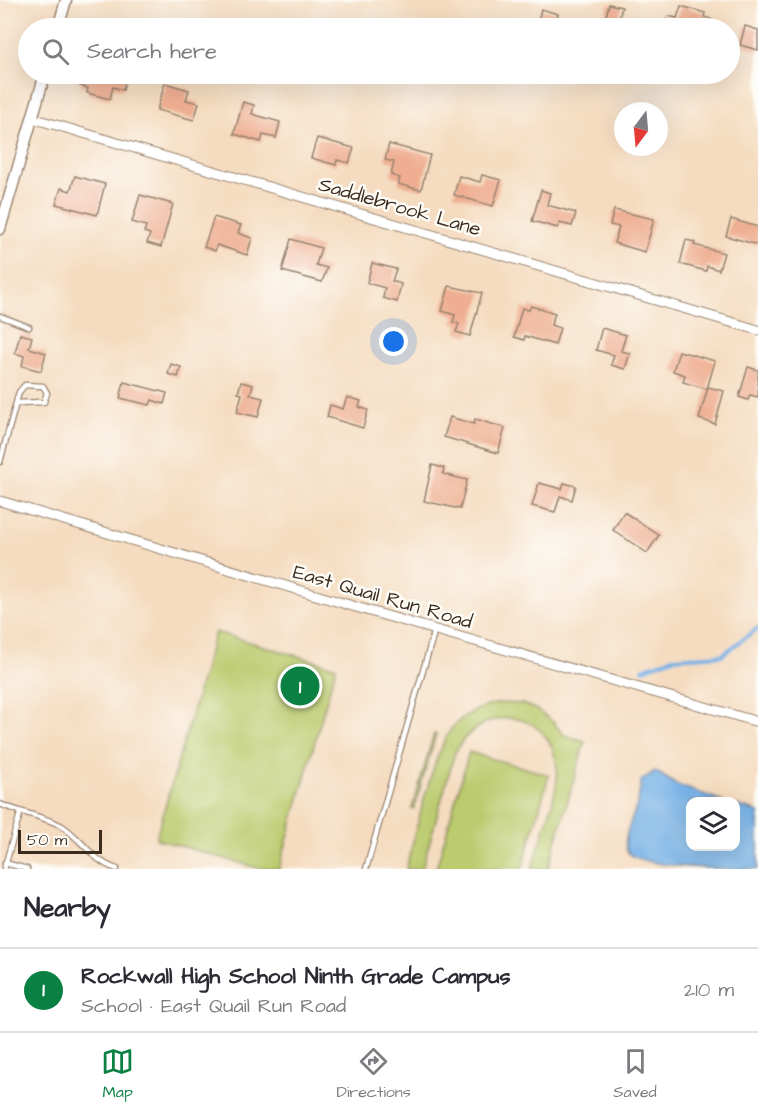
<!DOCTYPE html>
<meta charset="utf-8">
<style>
:root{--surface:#fff;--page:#f2f2f3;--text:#2b2b33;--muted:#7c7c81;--line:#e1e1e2;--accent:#0b8043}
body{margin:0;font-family:"Architects Daughter",sans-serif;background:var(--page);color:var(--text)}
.controls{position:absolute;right:18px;bottom:18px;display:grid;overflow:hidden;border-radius:12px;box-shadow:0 6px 24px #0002}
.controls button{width:54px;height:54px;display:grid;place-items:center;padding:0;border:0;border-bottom:2px solid var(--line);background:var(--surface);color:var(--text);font:30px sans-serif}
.compass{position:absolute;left:614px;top:102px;width:54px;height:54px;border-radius:50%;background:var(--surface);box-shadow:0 6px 24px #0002;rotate:196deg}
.scale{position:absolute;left:18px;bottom:15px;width:84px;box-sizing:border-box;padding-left:6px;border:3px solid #3b2a1e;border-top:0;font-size:16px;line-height:21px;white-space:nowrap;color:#3b2a1e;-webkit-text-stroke:4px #fdfcf7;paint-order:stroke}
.you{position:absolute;left:394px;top:342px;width:21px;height:21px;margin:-15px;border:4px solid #fff;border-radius:50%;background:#1a73e8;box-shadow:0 0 0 9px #1a73e833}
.badge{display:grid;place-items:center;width:39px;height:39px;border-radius:50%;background:var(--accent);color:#fff;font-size:20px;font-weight:700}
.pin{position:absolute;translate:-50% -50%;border:3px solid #fff;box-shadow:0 2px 6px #0006}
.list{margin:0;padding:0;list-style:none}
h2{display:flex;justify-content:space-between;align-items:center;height:78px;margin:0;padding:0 24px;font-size:26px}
h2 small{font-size:20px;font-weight:400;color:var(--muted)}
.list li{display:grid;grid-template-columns:39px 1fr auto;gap:18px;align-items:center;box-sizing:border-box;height:84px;padding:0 24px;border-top:2px solid var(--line)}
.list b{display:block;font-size:22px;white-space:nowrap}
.list p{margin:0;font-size:20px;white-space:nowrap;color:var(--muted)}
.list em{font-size:20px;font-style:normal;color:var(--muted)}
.icon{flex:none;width:33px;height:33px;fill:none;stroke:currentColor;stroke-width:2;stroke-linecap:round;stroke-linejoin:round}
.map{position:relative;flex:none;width:758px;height:869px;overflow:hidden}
.search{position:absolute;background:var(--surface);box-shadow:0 6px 24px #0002;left:18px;right:18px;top:18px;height:66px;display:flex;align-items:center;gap:15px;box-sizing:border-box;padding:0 21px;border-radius:33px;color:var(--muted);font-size:22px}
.sheet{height:162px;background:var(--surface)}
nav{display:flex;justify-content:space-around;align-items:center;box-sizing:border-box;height:84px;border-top:2px solid var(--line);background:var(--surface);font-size:16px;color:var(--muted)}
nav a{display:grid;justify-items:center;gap:3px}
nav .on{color:var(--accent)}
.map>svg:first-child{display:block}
</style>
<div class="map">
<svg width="758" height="869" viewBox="0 0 758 869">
<rect width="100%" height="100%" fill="#fdfcf7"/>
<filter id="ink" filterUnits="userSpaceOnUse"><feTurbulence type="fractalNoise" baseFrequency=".0167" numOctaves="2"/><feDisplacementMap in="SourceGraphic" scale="12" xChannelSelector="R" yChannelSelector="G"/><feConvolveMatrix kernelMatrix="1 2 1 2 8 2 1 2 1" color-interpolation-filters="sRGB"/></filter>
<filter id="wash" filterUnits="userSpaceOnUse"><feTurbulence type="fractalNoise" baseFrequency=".008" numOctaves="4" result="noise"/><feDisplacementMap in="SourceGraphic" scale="24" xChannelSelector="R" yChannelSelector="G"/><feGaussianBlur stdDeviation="1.35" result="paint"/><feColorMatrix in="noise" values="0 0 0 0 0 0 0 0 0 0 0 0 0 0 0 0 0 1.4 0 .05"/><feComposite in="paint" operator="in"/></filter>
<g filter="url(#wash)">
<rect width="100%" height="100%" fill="#f5dcc0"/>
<!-- green -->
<g fill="#bbcb6e" stroke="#7b7a46" stroke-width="1.5">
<polygon points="215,632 336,667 279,869 261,869 156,839"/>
<path d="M 500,703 L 522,704 L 535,709 L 552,721 L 564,735 L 585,741 L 548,869 L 532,869 C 539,843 560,792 557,767 C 551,707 481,703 455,752 L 422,869 L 406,869 C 415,836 433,752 452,728 C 465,713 481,706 500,703 Z"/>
<polygon points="434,734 436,734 414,809 412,809"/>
<polygon points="469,752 549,775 522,869 436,869"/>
</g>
<!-- water -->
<path fill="#75b0e6" stroke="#586d82" stroke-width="1.5" d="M 655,771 L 677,785 L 723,801 L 690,802 L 690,846 L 736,846 L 736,805 L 758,812 L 758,869 C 734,869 632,869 626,849 C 623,833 634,818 637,804 C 639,797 640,789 641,781 Z"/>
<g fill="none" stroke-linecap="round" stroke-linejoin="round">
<!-- stream -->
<polyline stroke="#75b0e6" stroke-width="4" points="643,669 673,658 722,655 758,628"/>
</g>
<g id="blocks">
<!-- building -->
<g fill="#efae91">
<polygon points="609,4 622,7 618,23 605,20"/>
<polygon points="681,6 705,13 704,17 711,19 708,28 664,28 668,16 677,18"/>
<polygon points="541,9 558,14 554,28 537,25"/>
<polygon points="745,26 758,30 758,50 740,45"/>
<polygon points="83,74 127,74 123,90 113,87 110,99 87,93 88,88 80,86"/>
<polygon points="165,83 189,90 186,100 199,103 194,120 157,110"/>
<polygon points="243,102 254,105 252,114 280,122 276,138 263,135 261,142 234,134"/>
<polygon points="317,138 354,148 349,163 337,160 336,165 311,158"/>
<polygon points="389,144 430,155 421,190 398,184 400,178 391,175 394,162 385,160"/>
<polygon points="482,175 501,180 493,206 454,195 459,176 480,182"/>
<polygon points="75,176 105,184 97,215 56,204 61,188 70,191"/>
<polygon points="541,190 550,193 547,205 576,213 572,226 559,223 558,228 532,221"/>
<polygon points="140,195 173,204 161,247 147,243 150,234 144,232 146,226 132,222"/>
<polygon points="614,210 654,219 645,252 614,243 619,227 610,225"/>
<polygon points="214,217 241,225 238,233 252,238 247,255 217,245 215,251 204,247"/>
<polygon points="731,219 758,227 758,245 726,236"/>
<polygon points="291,239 321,248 316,265 327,268 322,282 282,271"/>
<polygon points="686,240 695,242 694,245 724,253 719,270 707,266 706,271 680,264"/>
<polygon points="372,263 396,269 392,281 401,284 397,302 383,298 385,288 367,283"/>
<polygon points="449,286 482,293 470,336 456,332 459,324 453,322 455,315 442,311"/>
<polygon points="531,306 555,313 551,325 560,328 555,345 525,336 524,340 514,337 522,308 529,310"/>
<polygon points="602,328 626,335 621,351 630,353 625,369 611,365 614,355 596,350"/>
<polygon points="20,334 32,337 29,348 46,353 41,371 22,366 24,356 15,353"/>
<polygon points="679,351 715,361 707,389 683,382 685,375 673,371"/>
<polygon points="171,364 181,367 178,377 168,374"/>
<polygon points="748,367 758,370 758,397 750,395 748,400 739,397"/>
<polygon points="124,382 167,393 164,404 152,400 150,405 120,398"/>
<polygon points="241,382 253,385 250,395 263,398 258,417 237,412 242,394 238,393"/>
<polygon points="708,387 724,391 715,424 699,419"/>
<polygon points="347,397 361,401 359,407 368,410 363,428 327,417 330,405 343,409"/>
<polygon points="450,417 474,424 475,419 505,428 498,453 444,437"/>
<polygon points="432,465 444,468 443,474 467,480 460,509 424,501"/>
<polygon points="539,483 562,489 564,483 576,486 572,500 560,496 555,512 532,506"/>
<polygon points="624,512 659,535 647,553 613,530"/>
</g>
</g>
</g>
<g filter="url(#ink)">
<use href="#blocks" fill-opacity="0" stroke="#98836f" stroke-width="1.5"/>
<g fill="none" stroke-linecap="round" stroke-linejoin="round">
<defs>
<g id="service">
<polyline points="0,316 29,327"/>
<polyline points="0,462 19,392 25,385 43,386 47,393 44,402 17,403"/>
<path d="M 0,804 C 18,812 49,818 62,826 C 82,839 93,862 117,869"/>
<polyline points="5,863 27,869"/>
<polyline points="4,869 20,814"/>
<polyline points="366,869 435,629"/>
</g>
<g id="minor">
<polyline points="32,118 758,330"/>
<polyline points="0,501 366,610 758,722"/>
</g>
<g id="tertiary">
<polyline points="58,28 66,0"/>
<polyline points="0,229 45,74"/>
</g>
</defs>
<!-- service casing -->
<use href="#service" stroke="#98836f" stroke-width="7"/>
<!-- minor casing -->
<use href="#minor" stroke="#98836f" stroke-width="11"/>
<!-- tertiary casing -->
<use href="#tertiary" stroke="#98836f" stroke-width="13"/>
<!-- service -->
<use href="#service" stroke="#fff" stroke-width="4.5"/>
<!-- minor -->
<use href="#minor" stroke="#fff" stroke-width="9"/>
<!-- tertiary -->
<use href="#tertiary" stroke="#fff" stroke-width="10"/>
</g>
</g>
<g text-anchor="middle" stroke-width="5" stroke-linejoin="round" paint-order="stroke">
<!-- street labels -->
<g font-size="20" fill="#3b2a1e" stroke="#fdfcf7">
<text transform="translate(400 206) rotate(16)" y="7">Saddlebrook Lane</text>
<text transform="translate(383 596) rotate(16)" y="7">East Quail Run Road</text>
</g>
</g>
</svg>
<div class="controls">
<button><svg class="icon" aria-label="layers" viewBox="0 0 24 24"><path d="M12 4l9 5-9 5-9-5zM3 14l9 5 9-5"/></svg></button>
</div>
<svg class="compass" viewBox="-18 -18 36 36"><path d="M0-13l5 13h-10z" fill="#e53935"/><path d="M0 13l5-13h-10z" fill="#7c7c81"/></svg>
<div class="scale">50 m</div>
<div class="you"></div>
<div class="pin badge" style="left:300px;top:686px">1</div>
<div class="search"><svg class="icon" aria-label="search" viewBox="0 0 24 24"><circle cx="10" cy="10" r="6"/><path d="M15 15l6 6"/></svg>Search here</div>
</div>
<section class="sheet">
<h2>Nearby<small></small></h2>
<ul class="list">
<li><span class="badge">1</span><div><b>Rockwall High School Ninth Grade Campus</b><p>School · East Quail Run Road</p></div><em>210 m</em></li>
</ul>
</section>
<nav>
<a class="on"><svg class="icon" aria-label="map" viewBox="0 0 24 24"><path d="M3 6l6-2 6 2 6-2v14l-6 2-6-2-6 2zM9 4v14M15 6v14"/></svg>Map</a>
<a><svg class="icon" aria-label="directions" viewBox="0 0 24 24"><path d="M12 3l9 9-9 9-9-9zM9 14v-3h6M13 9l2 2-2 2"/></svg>Directions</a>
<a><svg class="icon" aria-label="saved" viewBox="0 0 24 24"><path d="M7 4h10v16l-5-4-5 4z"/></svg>Saved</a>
</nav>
